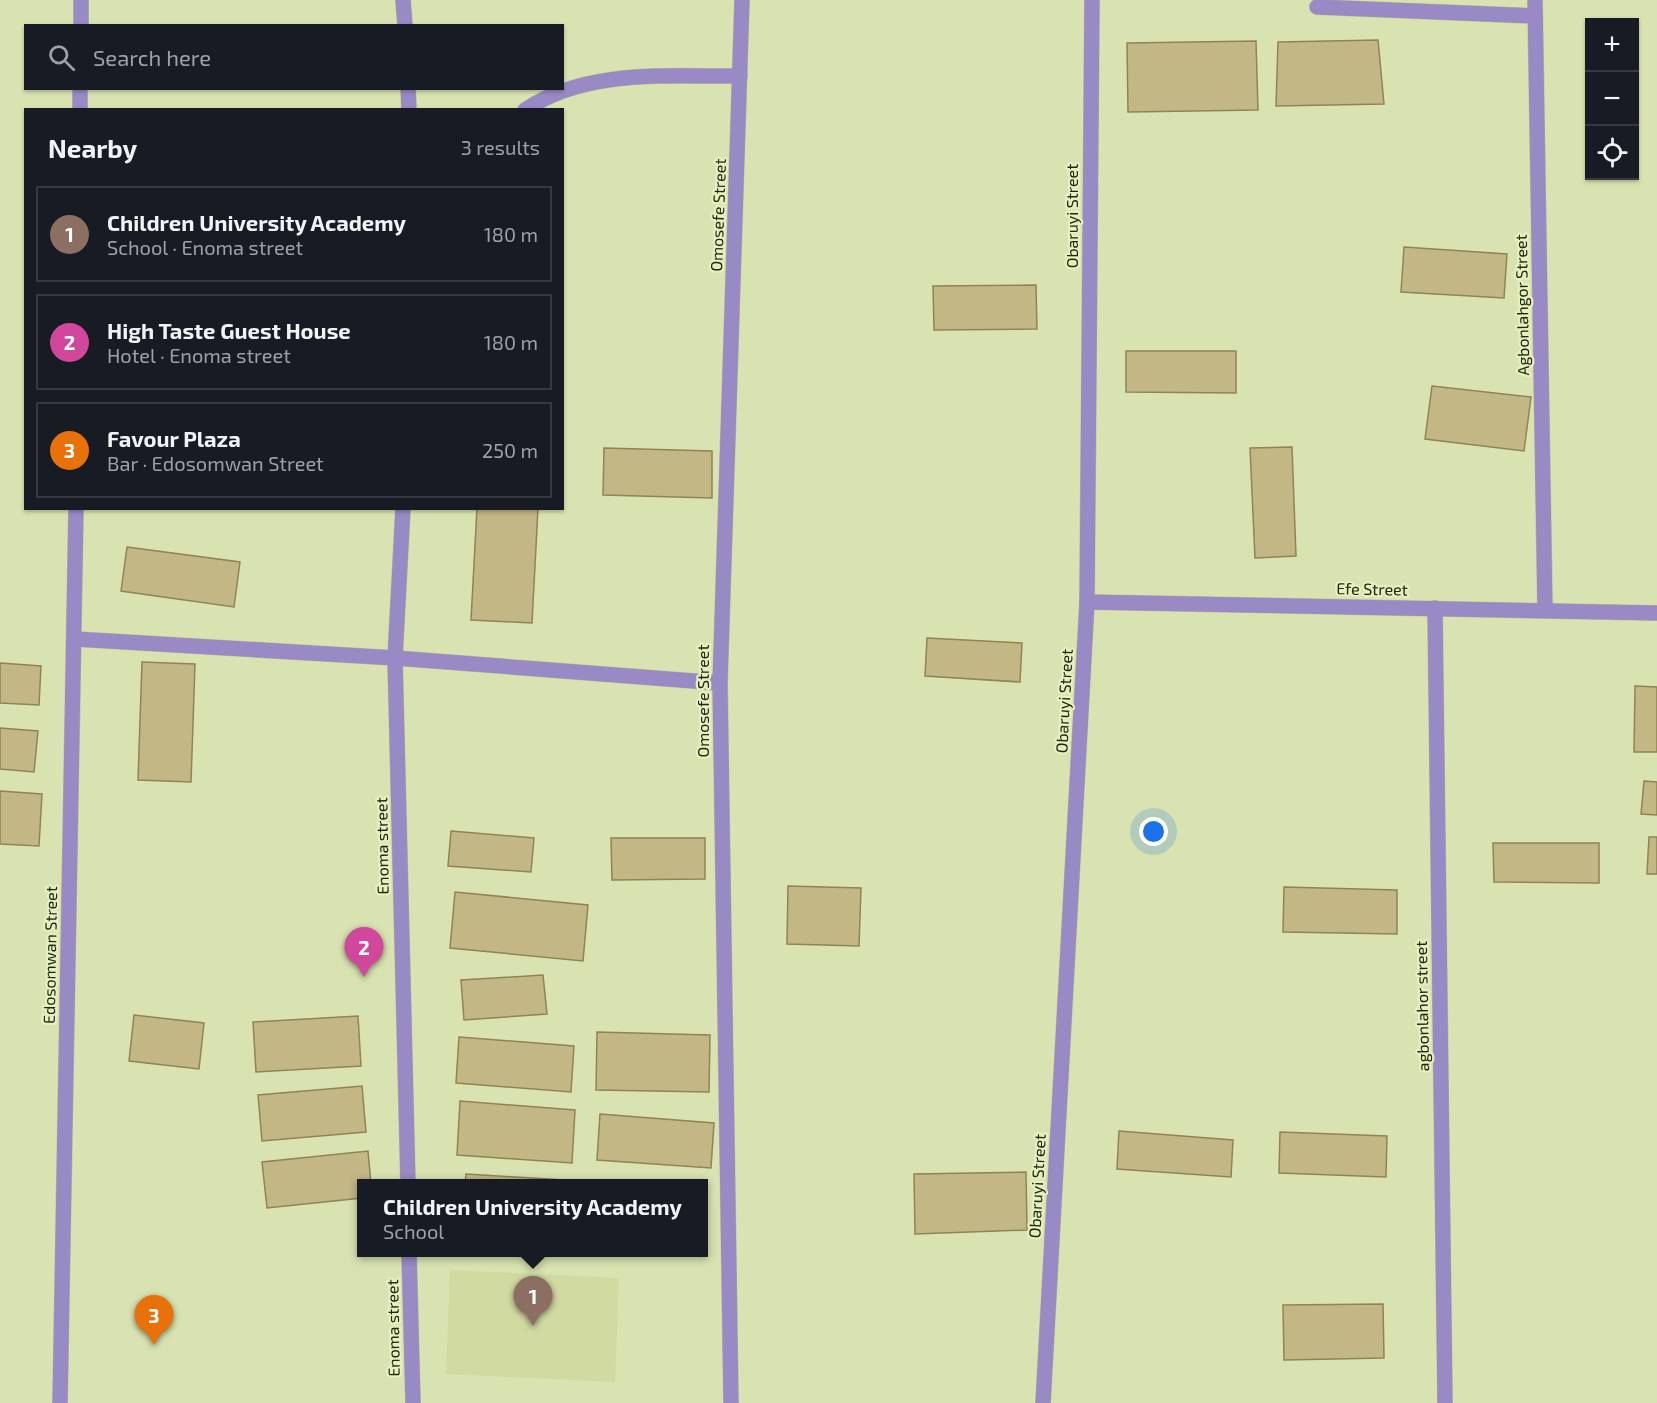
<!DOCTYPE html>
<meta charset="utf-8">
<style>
:root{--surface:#171b24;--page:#20242c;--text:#f1f3f6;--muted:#9ea1a6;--line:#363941;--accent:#b45309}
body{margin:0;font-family:"Exo 2",sans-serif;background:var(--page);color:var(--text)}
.controls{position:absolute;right:18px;top:18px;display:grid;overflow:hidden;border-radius:0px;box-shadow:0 2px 4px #0004}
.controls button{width:54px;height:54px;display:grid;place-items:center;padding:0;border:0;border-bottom:2px solid var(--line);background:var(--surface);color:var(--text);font:30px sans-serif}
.you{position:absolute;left:1154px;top:832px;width:21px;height:21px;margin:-15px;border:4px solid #fff;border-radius:50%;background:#1a73e8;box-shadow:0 0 0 9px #1a73e833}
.badge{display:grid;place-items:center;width:39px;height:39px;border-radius:50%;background:var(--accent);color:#fff;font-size:20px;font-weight:700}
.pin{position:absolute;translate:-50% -50px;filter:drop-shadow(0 2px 3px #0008)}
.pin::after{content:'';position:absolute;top:32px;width:21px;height:18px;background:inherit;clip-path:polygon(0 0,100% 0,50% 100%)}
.popup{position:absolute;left:357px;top:1179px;width:351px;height:78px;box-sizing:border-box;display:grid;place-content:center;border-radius:0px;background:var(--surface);filter:drop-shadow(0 2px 4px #0005);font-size:20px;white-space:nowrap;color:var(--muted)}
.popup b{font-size:22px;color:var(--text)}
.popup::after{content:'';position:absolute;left:50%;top:100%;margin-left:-12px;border:12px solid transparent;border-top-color:var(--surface)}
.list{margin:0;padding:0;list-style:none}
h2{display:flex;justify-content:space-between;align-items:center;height:78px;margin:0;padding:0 24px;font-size:26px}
h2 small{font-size:20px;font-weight:400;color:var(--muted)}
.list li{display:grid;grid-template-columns:39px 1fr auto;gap:18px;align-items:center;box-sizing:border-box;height:96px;margin:0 12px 12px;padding:0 12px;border:2px solid var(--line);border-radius:0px}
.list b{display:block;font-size:22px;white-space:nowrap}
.list p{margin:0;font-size:20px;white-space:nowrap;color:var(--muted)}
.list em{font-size:20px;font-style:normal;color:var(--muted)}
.icon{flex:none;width:33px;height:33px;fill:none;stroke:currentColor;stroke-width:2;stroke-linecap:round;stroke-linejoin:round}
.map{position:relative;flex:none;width:1657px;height:1403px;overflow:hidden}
.search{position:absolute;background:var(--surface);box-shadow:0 2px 4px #0004;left:24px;top:24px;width:540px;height:66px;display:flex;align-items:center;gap:15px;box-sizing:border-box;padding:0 21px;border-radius:0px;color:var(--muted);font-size:22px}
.panel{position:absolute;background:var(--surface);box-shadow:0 2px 4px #0004;left:24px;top:108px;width:540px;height:402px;border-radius:0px}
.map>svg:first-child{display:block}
</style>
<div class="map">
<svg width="1657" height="1403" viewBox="0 0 1657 1403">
<rect width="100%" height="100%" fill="#d9e3b1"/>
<!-- built -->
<polygon fill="#d0daa1" points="450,1270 619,1278 615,1382 446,1374"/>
<!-- building -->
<g fill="#c3b786" stroke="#8f8455" stroke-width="1.5">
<polygon points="1378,40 1384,104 1276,106 1278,42"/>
<polygon points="1256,41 1258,110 1128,112 1127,43"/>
<polygon points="1404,247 1507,254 1504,298 1401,292"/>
<polygon points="1036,285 1037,329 934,330 933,286"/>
<polygon points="1126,351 1236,351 1236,393 1126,392"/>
<polygon points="1432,386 1531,397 1524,451 1425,439"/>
<polygon points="1292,447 1296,556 1255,558 1250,448"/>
<polygon points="604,448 712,451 712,498 603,495"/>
<polygon points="477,508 538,508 532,623 471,620"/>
<polygon points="127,547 240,562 234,607 121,591"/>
<polygon points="927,638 1022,643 1020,682 925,676"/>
<polygon points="142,662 195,664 191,782 138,780"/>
<polygon points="0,663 41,666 39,705 0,703"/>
<polygon points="1635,686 1657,687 1657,752 1634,752"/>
<polygon points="0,728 38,731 34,772 0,769"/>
<polygon points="1644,781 1657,782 1657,815 1641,814"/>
<polygon points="0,791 42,794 39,846 0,844"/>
<polygon points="451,831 534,838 531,872 448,866"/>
<polygon points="1649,837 1657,837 1657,874 1647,874"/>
<polygon points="611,838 705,838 705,879 612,880"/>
<polygon points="1493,843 1599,843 1599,883 1494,882"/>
<polygon points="788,886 861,888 859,946 787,944"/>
<polygon points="1284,887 1397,890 1397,934 1283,932"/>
<polygon points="455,892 588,905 583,961 450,948"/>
<polygon points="543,975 547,1014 464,1020 461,980"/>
<polygon points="134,1015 204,1023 199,1069 129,1061"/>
<polygon points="358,1016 361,1066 256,1072 253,1022"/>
<polygon points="597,1032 710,1035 709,1092 596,1090"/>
<polygon points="459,1037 574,1046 571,1092 456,1083"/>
<polygon points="362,1086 366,1132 262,1141 258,1095"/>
<polygon points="460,1101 575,1110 572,1163 457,1155"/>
<polygon points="600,1114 714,1123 711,1168 597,1160"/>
<polygon points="1119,1131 1233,1140 1231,1177 1117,1169"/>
<polygon points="1280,1132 1387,1136 1386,1177 1279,1173"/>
<polygon points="368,1151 371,1184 362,1184 362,1198 267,1208 262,1162"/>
<polygon points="1026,1172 1027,1230 915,1234 914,1174"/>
<polygon points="466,1174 564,1180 564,1184 465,1184"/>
<polygon points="1383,1304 1384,1358 1284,1360 1283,1305"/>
</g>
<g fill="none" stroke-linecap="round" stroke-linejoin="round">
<defs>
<g id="minor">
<polyline points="403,0 405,26"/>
<polyline points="1535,0 1545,610"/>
<polyline points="1317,7 1535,16"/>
<polyline points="81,26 81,0"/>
<polyline points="408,88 409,110"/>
<polyline points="80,110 80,88"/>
<path d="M 525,110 C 587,68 669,77 740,76"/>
<polyline points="403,508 395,658 408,1184"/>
<polyline points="1087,602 1657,613"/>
<polyline points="1435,608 1445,1403"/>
<polyline points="75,639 395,658 720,683"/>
<polyline points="409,1252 413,1403"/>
<polyline points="60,1403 76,508"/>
<polyline points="731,1403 720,683 742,0"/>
<polyline points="1043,1403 1087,602 1092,0"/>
</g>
</defs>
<!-- minor casing -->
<use href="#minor" stroke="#b8c194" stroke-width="16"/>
<!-- minor -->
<use href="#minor" stroke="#9989c4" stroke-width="15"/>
</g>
<g text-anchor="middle" stroke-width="4.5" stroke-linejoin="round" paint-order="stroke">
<!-- street labels -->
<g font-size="16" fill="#212411" stroke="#e6f0be">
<text transform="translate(718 215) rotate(-88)" y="6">Omosefe Street</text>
<text transform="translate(1072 216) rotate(-90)" y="6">Obaruyi Street</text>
<text transform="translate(1522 305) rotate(-91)" y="6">Agbonlahgor Street</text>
<text transform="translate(1372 589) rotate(1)" y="6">Efe Street</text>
<text transform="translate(703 701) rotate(-90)" y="6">Omosefe Street</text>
<text transform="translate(1064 701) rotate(-87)" y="6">Obaruyi Street</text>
<text transform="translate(382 846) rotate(-91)" y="6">Enoma street</text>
<text transform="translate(50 955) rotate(-89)" y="6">Edosomwan Street</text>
<text transform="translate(1422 1006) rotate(-91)" y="6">agbonlahor street</text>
<text transform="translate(1037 1186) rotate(-87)" y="6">Obaruyi Street</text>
<text transform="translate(393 1328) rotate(-91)" y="6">Enoma street</text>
</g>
</g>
</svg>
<div class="controls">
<button>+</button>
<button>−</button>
<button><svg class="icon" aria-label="locate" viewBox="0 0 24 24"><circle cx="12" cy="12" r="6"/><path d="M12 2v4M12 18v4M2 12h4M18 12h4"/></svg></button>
</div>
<div class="you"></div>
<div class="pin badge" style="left:533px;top:1326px;background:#8d6e63">1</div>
<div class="popup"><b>Children University Academy</b>School</div>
<div class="pin badge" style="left:364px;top:977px;background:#d1479c">2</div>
<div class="pin badge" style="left:154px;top:1345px;background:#e8710a">3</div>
<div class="search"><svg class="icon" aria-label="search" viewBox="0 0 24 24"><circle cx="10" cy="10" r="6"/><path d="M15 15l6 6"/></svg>Search here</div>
<section class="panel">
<h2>Nearby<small>3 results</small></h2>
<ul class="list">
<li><span class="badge" style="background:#8d6e63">1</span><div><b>Children University Academy</b><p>School · Enoma street</p></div><em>180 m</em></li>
<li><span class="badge" style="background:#d1479c">2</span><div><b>High Taste Guest House</b><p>Hotel · Enoma street</p></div><em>180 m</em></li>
<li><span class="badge" style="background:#e8710a">3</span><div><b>Favour Plaza</b><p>Bar · Edosomwan Street</p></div><em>250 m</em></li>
</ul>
</section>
</div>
